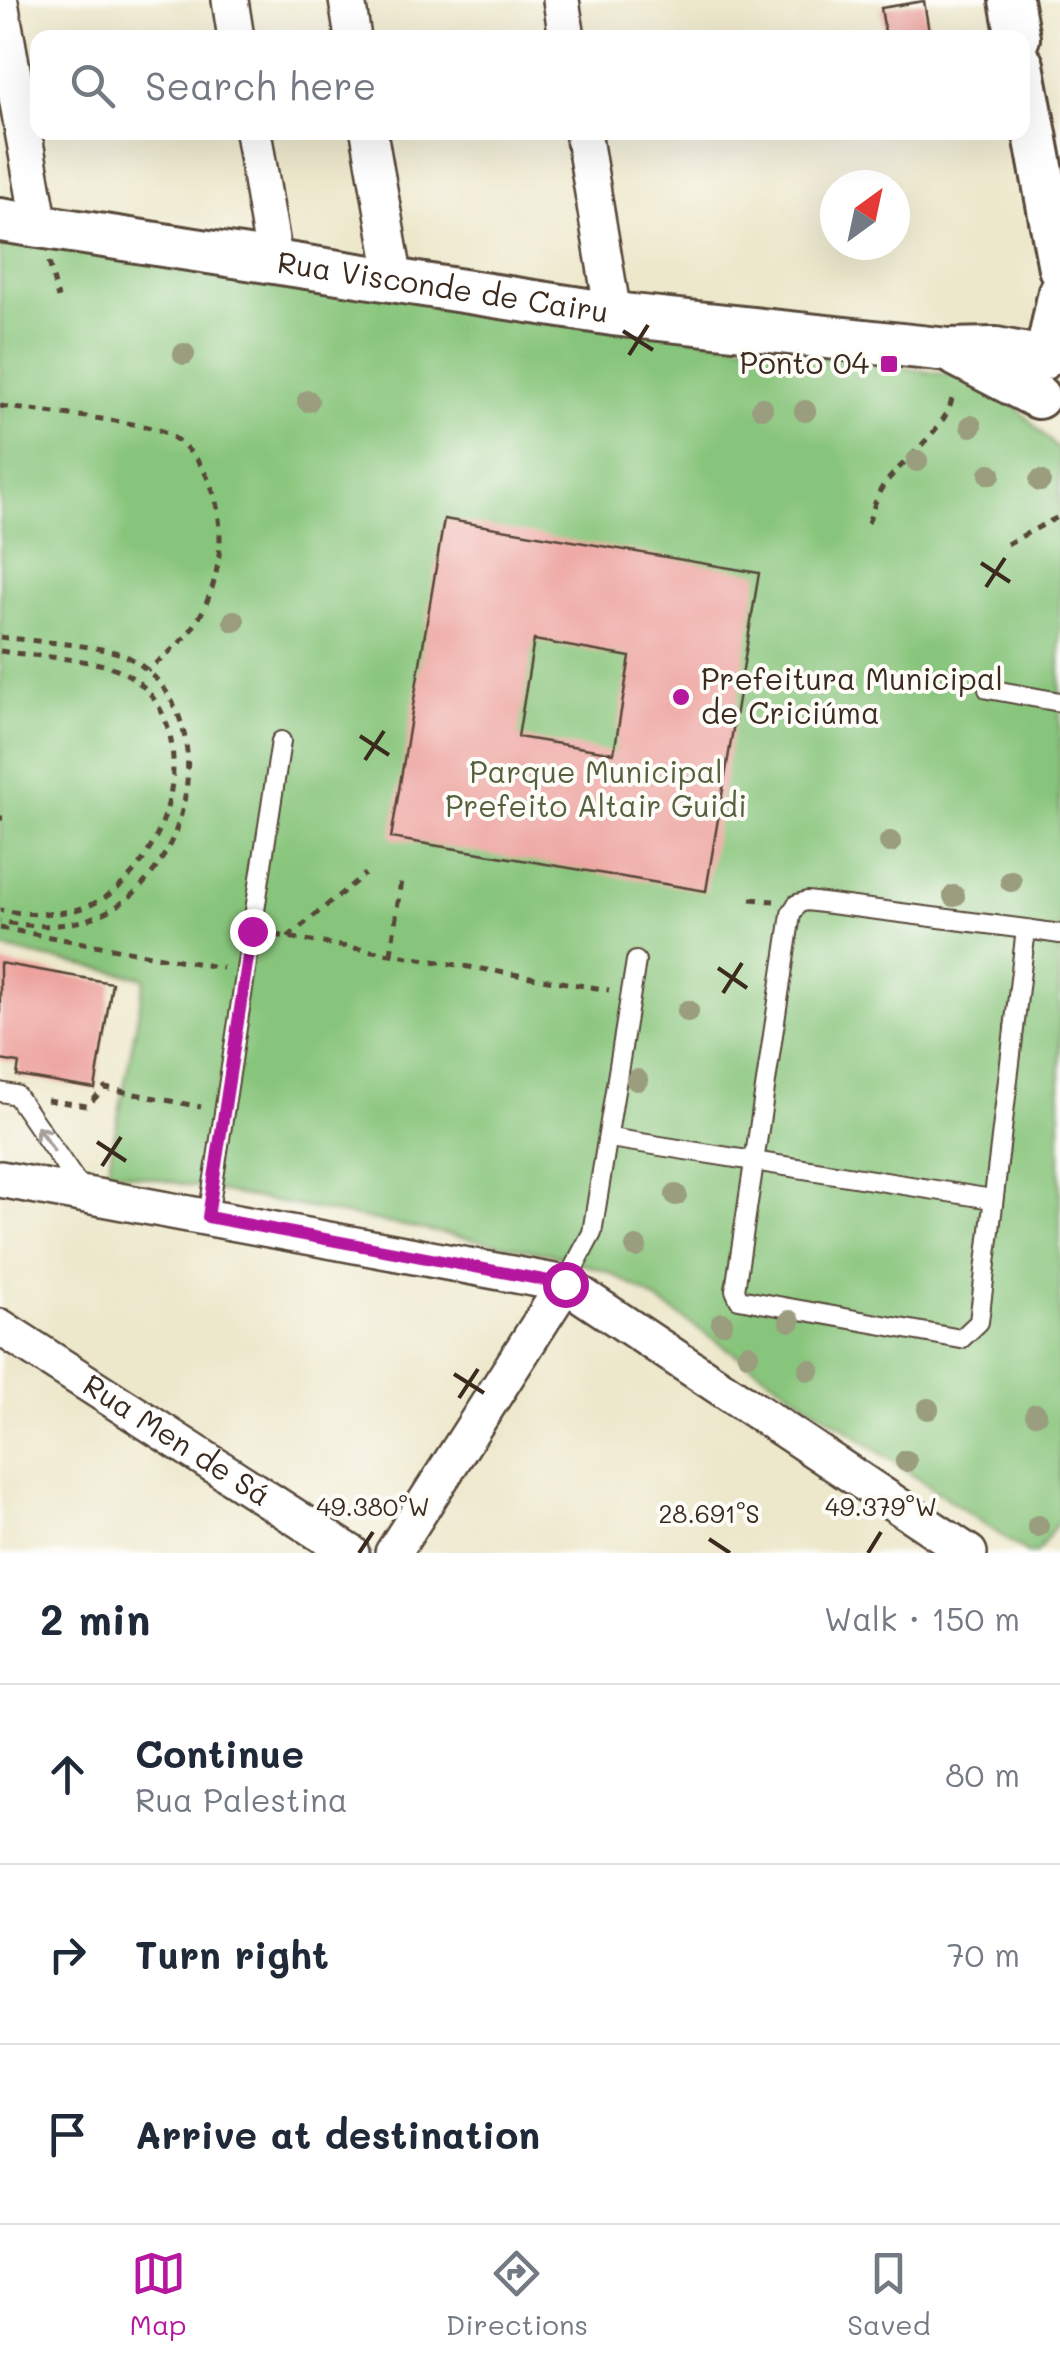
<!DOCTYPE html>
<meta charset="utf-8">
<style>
:root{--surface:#fff;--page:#f2f2f3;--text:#1f2937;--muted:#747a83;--line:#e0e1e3;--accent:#b5179e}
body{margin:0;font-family:Mali,sans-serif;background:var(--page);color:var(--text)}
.compass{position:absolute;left:820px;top:170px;width:90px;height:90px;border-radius:50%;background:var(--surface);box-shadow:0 10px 40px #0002;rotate:33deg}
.stop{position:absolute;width:30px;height:30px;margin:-22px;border:8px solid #b5179e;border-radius:50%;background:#fff}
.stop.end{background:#b5179e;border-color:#fff;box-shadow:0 2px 10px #0008}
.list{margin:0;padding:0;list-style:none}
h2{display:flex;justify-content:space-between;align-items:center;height:130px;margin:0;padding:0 40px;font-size:42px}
h2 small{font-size:32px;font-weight:400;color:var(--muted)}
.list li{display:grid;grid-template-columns:65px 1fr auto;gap:30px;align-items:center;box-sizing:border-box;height:180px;padding:0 40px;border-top:2px solid var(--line)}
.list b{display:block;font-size:38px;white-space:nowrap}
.list p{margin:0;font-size:32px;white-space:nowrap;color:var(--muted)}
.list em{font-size:32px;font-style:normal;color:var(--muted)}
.icon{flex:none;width:55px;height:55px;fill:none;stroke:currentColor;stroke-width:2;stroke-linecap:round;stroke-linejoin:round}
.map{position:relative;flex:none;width:1060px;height:1553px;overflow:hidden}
.search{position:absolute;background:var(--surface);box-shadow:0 10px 40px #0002;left:30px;right:30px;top:30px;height:110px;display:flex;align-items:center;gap:25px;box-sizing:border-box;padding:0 35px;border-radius:20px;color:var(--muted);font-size:38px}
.sheet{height:670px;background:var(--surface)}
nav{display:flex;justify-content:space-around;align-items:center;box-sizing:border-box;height:140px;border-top:2px solid var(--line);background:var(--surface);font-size:28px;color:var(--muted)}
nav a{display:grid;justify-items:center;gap:5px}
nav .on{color:var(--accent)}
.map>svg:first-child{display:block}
</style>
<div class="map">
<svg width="1060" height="1553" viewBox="0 0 1060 1553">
<rect width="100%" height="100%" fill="#fdfcf7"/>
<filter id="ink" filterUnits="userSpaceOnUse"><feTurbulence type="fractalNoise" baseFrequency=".01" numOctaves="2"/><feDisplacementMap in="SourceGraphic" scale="20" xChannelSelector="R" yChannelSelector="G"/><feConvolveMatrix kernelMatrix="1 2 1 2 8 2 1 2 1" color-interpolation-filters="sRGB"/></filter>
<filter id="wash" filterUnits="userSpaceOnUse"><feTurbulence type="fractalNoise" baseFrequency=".0048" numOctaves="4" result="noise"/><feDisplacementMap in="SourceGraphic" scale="40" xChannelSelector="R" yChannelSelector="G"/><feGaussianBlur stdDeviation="2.25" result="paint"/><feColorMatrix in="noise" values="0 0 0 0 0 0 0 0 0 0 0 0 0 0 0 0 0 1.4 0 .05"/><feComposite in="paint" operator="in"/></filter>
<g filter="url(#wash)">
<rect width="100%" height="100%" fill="#ede8cc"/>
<!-- green -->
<polygon fill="#88c57b" stroke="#62784c" stroke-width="2.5" points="0,232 983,380 997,387 1060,452 1060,1519 1037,1553 1027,1553 649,1295 608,1272 551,1254 108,1170 145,978 0,948"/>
<g id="blocks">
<!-- building -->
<g fill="#eda29e" fill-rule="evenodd">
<polygon points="924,1 930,38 886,38 881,8"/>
<path d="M 444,519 L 759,573 L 706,891 L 391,838 ZM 534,640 L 630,657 L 614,753 L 518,737 Z"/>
<polygon points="0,963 112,983 95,1089 17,1076 19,1063 0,1060"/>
</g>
</g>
</g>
<g filter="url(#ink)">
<use href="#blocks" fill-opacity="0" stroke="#564638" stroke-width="2.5"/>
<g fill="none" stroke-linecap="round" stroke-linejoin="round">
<defs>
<g id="service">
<polyline points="988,689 1060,702"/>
<polyline points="1026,929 979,1322 961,1339 739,1299 735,1290 791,914 797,904 807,901 1026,929 1060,934"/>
<polyline points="0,1092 16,1095 84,1193"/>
<polyline points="610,1138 992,1199"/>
<polyline points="208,1217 281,741"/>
<polyline points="565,1284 592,1233 636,961"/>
</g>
<g id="minor">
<polyline points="230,0 236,38"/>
<polyline points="347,0 353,38"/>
<polyline points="561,0 567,38"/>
<polyline points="0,2 40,226"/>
<polyline points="253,132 275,263"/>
<polyline points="369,132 395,281"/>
<polyline points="583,132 613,314"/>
<polyline points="0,1179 565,1284 969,1553"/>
<path id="s1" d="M 0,1327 L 351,1553"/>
<polyline points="393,1553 565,1284"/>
</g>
<g id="tertiary">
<polyline points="1011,0 1018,38"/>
<polyline points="1022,65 1060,268"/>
<path id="s2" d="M 0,220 L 613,314 L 948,350 L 996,349 L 1043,358"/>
<polyline points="1047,354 1060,292"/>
<polyline points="957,355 1038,397"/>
</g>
</defs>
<!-- service casing -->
<use href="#service" stroke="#564638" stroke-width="22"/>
<!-- minor casing -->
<use href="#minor" stroke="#564638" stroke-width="40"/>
<!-- tertiary casing -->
<use href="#tertiary" stroke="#564638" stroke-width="48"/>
<!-- path -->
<g stroke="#564638" stroke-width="5" stroke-dasharray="8 8" stroke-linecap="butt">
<polyline points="49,262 58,298"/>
<path d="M 0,406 C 32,411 143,421 166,433 C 229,468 232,558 200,616 C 188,639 167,654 147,670"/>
<path d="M 868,523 C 873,511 876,496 883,486 C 900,462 955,422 952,393"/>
<polyline points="1007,544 1060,516"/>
<path d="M 0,637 C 29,641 106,645 128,657 C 222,709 196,861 112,909 C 77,928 37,929 0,921"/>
<path d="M 0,651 C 29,656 99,659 121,671 C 207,715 176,854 104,898 C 73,917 34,916 0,910"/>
<polyline points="0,818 3,818"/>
<polyline points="751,899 774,901"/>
<polyline points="0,928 223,968"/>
<polyline points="275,935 609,990"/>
<polyline points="288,937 365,874"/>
<polyline points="391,954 401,880"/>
<polyline points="47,1100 87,1106 105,1088 201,1107"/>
</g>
<!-- service -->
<use href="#service" stroke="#fff" stroke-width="18"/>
<!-- minor -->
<use href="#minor" stroke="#fff" stroke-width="35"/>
<!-- tertiary -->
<use href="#tertiary" stroke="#fff" stroke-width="42"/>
</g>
<!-- trees -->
<g fill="#9a9d7e">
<circle cx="184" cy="354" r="11"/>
<circle cx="308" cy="401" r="11"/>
<circle cx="762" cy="408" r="11"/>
<circle cx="805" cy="411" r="11"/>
<circle cx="971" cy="426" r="11"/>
<circle cx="917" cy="461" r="11"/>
<circle cx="990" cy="474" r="11"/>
<circle cx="1040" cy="481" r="11"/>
<circle cx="234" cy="621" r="11"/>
<circle cx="890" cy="842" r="11"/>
<circle cx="1011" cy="881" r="11"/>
<circle cx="954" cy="896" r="11"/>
<circle cx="688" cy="1011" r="11"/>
<circle cx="637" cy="1080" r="11"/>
<circle cx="676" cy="1195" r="11"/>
<circle cx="636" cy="1247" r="11"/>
<circle cx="790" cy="1321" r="11"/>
<circle cx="722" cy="1323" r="11"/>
<circle cx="748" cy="1354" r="11"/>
<circle cx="809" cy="1370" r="11"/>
<circle cx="928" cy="1409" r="11"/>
<circle cx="1036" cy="1414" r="11"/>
<circle cx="906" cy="1461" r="11"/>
<circle cx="1038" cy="1526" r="11"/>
</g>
<!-- one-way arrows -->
<defs><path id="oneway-shaft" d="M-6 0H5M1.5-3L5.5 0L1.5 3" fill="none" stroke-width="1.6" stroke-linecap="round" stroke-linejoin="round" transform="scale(2.5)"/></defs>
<use stroke="#a79f9a" href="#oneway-shaft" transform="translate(45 1138) rotate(-125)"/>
</g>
<g fill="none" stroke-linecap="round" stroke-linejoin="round" filter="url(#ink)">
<!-- route -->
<polyline stroke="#b5179e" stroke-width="12" points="252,931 208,1217 565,1284"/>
</g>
<!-- ticks -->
<path fill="none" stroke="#3b2a1e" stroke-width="4" d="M 623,331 L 653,350M 629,355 L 648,325M 981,563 L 1010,582M 986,587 L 1005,558M 360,736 L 389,755M 365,760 L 384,731M 718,968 L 747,988M 723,993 L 742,963M 97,1142 L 126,1161M 102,1166 L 121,1137M 454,1374 L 484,1393M 459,1398 L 478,1369M 709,1539 L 730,1553M 359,1553 L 373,1532M 868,1553 L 881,1532"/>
<!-- markers -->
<g fill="#b5179e" stroke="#fdfcf7" stroke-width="4">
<rect x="879" y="354" width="20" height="20" rx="5"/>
<circle cx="681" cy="697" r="10"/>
</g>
<g text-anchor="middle" stroke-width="8" stroke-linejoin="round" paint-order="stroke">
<!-- street labels -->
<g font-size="30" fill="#3b2a1e" stroke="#fdfcf7">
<text dy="10" stroke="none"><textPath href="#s2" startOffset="448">Rua Visconde de Cairu</textPath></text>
<text dy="10" stroke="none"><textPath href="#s1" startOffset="210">Rua Men de Sá</textPath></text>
</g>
<!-- poi labels -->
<g font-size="30" fill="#3b2a1e" stroke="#fdfcf7" text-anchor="end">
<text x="869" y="374">Ponto 04</text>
<text x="701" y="690" text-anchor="start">Prefeitura Municipal<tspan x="701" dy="34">de Criciúma</tspan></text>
</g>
<!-- park labels -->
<g font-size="30" fill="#56603f" stroke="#fdfcf7">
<text x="596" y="783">Parque Municipal<tspan x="596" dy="34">Prefeito Altair Guidi</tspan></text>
</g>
</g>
<g font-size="25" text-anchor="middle" fill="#3b2a1e" stroke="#fdfcf7" stroke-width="8" stroke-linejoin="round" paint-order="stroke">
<text x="373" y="1516">49.380°W</text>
<text x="881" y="1516">49.379°W</text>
<text x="709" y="1523">28.691°S</text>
</g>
</svg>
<svg class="compass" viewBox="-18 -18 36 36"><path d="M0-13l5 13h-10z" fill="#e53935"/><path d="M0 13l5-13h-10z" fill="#747a83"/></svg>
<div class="stop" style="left:565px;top:1284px"></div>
<div class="stop end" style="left:252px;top:931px"></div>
<div class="search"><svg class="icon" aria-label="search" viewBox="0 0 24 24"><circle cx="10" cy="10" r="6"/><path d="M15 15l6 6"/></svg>Search here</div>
</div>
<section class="sheet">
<h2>2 min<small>Walk · 150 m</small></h2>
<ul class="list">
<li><svg class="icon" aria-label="ahead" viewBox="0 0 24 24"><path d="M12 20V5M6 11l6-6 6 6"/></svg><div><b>Continue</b><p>Rua Palestina</p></div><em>80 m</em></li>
<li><svg class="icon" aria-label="right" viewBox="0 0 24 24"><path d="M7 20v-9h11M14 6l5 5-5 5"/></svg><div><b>Turn right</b></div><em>70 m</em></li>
<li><svg class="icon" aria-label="arrive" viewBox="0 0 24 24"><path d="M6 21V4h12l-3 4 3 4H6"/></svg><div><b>Arrive at destination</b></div></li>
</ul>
</section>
<nav>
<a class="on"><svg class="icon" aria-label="map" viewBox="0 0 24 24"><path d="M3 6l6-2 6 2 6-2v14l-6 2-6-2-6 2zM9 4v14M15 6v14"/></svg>Map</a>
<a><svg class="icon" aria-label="directions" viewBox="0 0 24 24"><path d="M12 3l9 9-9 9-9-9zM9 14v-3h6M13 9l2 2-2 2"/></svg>Directions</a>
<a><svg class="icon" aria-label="saved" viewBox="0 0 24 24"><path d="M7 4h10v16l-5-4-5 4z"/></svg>Saved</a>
</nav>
